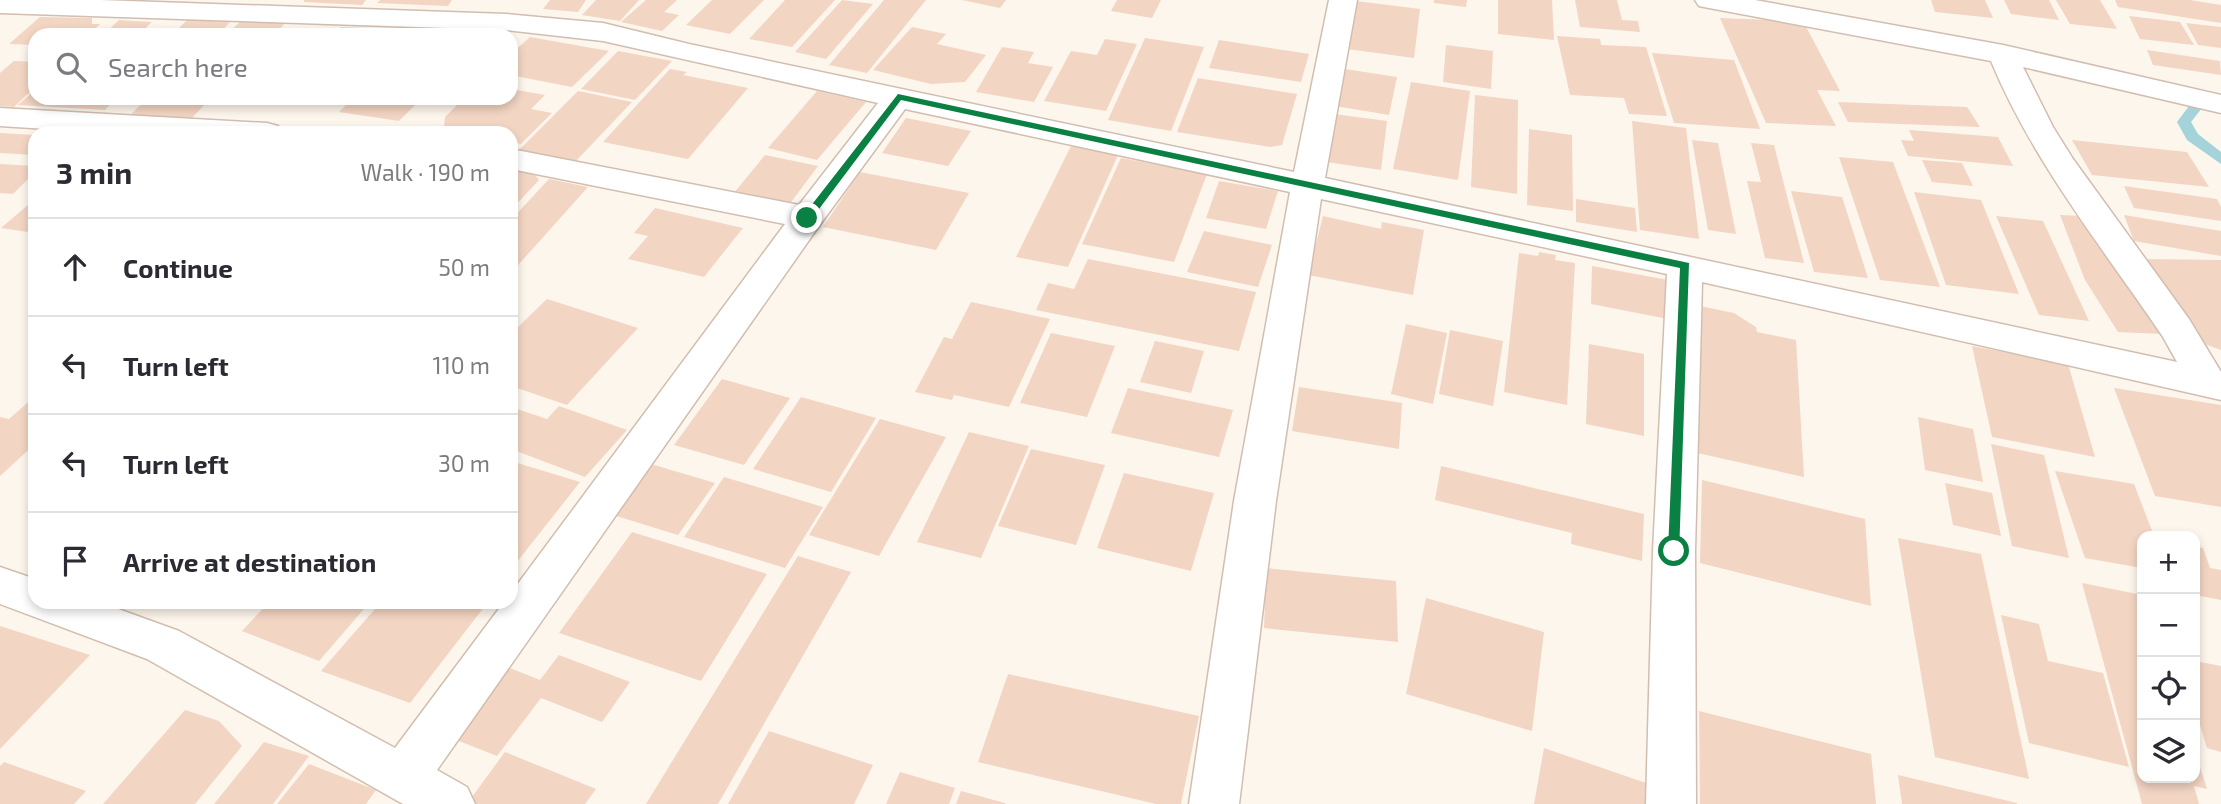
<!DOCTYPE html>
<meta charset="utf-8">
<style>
:root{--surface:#fff;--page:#f2f2f3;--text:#2b2b33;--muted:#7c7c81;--line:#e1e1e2}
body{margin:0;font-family:"Exo 2",sans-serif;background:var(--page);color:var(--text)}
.controls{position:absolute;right:21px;bottom:21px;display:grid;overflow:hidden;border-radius:14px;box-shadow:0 4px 10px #0003}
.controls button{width:63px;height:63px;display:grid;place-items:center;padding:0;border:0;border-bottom:2px solid var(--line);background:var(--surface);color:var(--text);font:35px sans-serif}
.stop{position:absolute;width:21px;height:21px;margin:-16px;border:5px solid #0b8043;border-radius:50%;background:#fff}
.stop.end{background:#0b8043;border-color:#fff;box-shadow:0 2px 7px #0008}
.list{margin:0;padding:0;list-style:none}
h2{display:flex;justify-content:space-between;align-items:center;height:91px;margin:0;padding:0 28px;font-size:30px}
h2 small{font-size:23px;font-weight:400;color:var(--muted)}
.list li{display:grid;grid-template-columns:46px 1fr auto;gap:21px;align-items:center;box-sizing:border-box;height:98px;padding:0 28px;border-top:2px solid var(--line)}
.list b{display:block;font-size:26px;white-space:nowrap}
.list em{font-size:23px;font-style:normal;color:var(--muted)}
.icon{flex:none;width:38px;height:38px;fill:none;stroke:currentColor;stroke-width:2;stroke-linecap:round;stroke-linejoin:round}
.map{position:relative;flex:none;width:2221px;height:804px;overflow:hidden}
.search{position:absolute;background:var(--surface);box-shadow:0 4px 10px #0003;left:28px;top:28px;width:490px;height:77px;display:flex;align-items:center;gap:18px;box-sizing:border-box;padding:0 24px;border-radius:21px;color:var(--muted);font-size:26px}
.panel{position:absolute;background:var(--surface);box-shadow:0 4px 10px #0003;left:28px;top:126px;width:490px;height:483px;border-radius:21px}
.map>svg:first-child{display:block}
</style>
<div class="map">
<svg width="2221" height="804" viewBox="0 0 2221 804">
<rect width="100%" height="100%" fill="#fdf6ec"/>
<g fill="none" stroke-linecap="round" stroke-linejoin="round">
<!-- stream -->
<polygon fill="#a5d3da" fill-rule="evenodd" points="2221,95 2221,103 2202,108 2191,122 2198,134 2221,152 2221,164 2187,140 2177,122 2192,102"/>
</g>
<!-- building -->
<g fill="#f3d5c3">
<polygon points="304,0 366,0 362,5 304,2"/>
<polygon points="380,0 452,0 448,6 377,3"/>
<polygon points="550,0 586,0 578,12 543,9"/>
<polygon points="596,0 639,0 620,21 582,15"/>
<polygon points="646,0 677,0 664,12 679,15 662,31 621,22"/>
<polygon points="712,0 764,0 730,34 686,25"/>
<polygon points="785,0 835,0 792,47 749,39"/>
<polygon points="842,0 873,4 826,59 795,52"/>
<polygon points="884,0 926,0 867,73 829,65"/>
<polygon points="962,0 1006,0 1000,8"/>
<polygon points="1117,0 1161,0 1152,18 1111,11"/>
<polygon points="1434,0 1467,0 1466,7 1434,3"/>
<polygon points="1498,0 1552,0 1554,40 1498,34"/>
<polygon points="1575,0 1617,0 1622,20 1638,21 1640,32 1580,27"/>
<polygon points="1931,0 1985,0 1993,18 1935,12"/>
<polygon points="2004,0 2049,0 2059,20 2011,14"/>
<polygon points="2056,0 2100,0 2117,29 2070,24"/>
<polygon points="2115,0 2190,0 2221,5 2221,23 2118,7"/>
<polygon points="1356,1 1420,9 1414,58 1347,49"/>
<polygon points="2129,16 2180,22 2194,45 2140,39"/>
<polygon points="40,17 92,18 92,24 100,24 88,35 35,35 35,45 9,44"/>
<polygon points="1720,18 1803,21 1840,91 1817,90 1836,126 1766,123"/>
<polygon points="119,20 152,22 138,35 103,35"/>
<polygon points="187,20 231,21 218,35 172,35"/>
<polygon points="241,21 285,23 274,35 226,35"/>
<polygon points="2186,23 2221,27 2221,48 2198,45"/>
<polygon points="341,27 363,28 357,35 333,35"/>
<polygon points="912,27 946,34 937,44 986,55 965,82 931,84 873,70"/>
<polygon points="367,29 399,31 395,35 361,35"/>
<polygon points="413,29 443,33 443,35 406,35"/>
<polygon points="1557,36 1600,39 1601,45 1646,47 1667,116 1629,114 1624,98 1570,95"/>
<polygon points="530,37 609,51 572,87 515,76 511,66 511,54"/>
<polygon points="1145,38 1204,47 1171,131 1108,120"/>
<polygon points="1105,39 1137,44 1106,111 1044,101 1071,51 1097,55"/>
<polygon points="1219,40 1309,54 1301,82 1209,68"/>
<polygon points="1446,45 1493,51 1491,89 1443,82"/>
<polygon points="1002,47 1034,52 1028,63 1053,67 1034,102 976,92"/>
<polygon points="2147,50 2220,61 2221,75 2153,65"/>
<polygon points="618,51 672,61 635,100 581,89"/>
<polygon points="1652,53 1734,60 1760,129 1674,123"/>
<polygon points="14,61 35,62 35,87 14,107 0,106 0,73"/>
<polygon points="670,69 687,72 683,75 748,88 688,159 603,142"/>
<polygon points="1345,69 1397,77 1389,115 1335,106"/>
<polygon points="1198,78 1297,94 1282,145 1270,147 1177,132"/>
<polygon points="1411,82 1470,91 1458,180 1393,169"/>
<polygon points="511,89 545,95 531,109 552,113 521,144 511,142 511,133 462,133 444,126 445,117 464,98 511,98"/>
<polygon points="35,90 35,98 116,98 105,110 18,105"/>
<polygon points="578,91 632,102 576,161 519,150"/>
<polygon points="817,91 866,102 817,160 768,148"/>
<polygon points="1475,95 1518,100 1517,194 1471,187"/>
<polygon points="148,98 211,98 190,120 129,116"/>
<polygon points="353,98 422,98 399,121 339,112"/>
<polygon points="1838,102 1967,107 1980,127 1848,122"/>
<polygon points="1334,114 1387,121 1381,170 1326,162"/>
<polygon points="906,118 971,131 948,166 882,153"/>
<polygon points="1632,121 1686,128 1699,239 1640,230"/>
<polygon points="1529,129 1572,135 1573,211 1527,205"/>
<polygon points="1909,130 1998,137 2013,166 1908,156 1901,140 1914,141"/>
<polygon points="0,133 35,135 35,155 0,153"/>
<polygon points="1692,140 1718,143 1736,234 1708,230"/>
<polygon points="2072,140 2187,152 2209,187 2092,175"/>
<polygon points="1751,143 1774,145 1804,263 1765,258 1747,181 1761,182"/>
<polygon points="1071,146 1118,155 1068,267 1016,257"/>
<polygon points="765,155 818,166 789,205 734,193"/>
<polygon points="1839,157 1893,162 1940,287 1880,280"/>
<polygon points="1121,158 1207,174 1174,262 1082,244"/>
<polygon points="1922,160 1962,163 1973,186 1932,182"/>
<polygon points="0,164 35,166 35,172 13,194 0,193"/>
<polygon points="511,172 533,172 539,180 511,210"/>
<polygon points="860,172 969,193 936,250 823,227"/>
<polygon points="549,179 588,187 511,273 511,220"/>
<polygon points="1219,181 1278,191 1266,229 1206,218"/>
<polygon points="2124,186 2217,199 2221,207 2221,221 2134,208"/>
<polygon points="1791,191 1842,197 1868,278 1814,272"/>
<polygon points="1914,192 1981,200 2019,294 1946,285"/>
<polygon points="35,199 35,233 1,228"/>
<polygon points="1576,199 1635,208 1637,232 1576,222"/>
<polygon points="655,208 743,228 704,277 628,259 648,236 634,233"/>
<polygon points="2060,215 2083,216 2162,334 2118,332 2085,280"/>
<polygon points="2124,215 2221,231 2221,256 2134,241"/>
<polygon points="1323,216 1381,229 1382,222 1424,230 1413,295 1308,275"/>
<polygon points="1996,216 2043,221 2089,321 2039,315"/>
<polygon points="1204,231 1272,245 1258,287 1187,272"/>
<polygon points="1539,252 1556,255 1555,260 1575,263 1567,405 1504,392 1519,253 1538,256"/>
<polygon points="1088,259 1256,292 1239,351 1036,310 1048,283 1074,289"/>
<polygon points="2145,259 2221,260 2221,350 2196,341"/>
<polygon points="1592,266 1668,280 1668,319 1591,304"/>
<polygon points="547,299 638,328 567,405 511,386 511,325 518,327"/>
<polygon points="971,302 1050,319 1009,407 954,395 952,400 915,392 944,337 952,339"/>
<polygon points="1695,305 1734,313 1756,327 1757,332 1796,340 1804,477 1693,452"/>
<polygon points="1406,324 1447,333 1433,404 1391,394"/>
<polygon points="1450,330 1503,341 1493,406 1439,394"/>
<polygon points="1051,333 1115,346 1087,417 1020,403"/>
<polygon points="1155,341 1204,351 1191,393 1140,382"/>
<polygon points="1589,344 1644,354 1644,436 1586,424"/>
<polygon points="1972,346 2068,364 2095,457 1992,437"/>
<polygon points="722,379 790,398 744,465 674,445"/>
<polygon points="1299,387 1402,403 1399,449 1292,431"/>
<polygon points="1128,388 1233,410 1219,457 1111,433"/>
<polygon points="2114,388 2221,405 2221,507 2155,496"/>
<polygon points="801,397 876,418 831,492 753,469"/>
<polygon points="33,398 35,398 35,444 0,476 0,417 9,419"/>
<polygon points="559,406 627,430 585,477 511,449 511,407 547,419"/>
<polygon points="1918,417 1973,429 1983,482 1925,470"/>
<polygon points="880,419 946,437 879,556 809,535"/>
<polygon points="969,432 1029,446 981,558 917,542"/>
<polygon points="1991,444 2044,455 2069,558 2012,546"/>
<polygon points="1031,449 1105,465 1076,545 998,526"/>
<polygon points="511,461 580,482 513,567 511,566"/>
<polygon points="651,464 715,483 678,535 613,515"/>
<polygon points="1441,466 1644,514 1642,561 1571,544 1572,533 1435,500"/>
<polygon points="2055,471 2134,484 2154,536 2142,536 2142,568 2085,558"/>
<polygon points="1124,473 1214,493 1191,571 1097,548"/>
<polygon points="724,477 823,507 785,568 684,537"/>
<polygon points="1702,480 1865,519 1871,606 1700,563"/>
<polygon points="1945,483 1992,493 2001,536 1953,525"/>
<polygon points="632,532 767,574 701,681 559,633"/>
<polygon points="1898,538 1981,554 2029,779 1935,757"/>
<polygon points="2195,547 2203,548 2210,568 2221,570 2221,600 2195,595"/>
<polygon points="798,556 851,572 718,804 646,804"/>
<polygon points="1266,568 1396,581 1398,642 1264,628"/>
<polygon points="2082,583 2142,595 2142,778 2195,778 2195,751 2207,789 2194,786 2199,804 2142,804"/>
<polygon points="1426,598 1544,632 1532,731 1406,694"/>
<polygon points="269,602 370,602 319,661 242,631"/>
<polygon points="381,602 488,602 410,703 321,671"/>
<polygon points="2001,615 2039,624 2048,661 2103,673 2129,767 2029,743"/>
<polygon points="0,626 90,655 0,749"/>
<polygon points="559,655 630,682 602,722 541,698 497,756 454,739 510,668 540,680"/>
<polygon points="2195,661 2221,666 2221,752 2207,748 2195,709"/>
<polygon points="1008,674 1199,716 1181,804 1156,804 978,762"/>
<polygon points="185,710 219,721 242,746 195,804 103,804"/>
<polygon points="1699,711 1871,754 1876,804 1700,804"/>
<polygon points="769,731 873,765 854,804 728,804"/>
<polygon points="264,742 309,756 273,804 214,804"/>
<polygon points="1544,748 1649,784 1647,804 1534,804"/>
<polygon points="505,752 596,789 585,804 475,804 469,801"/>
<polygon points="4,762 86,791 74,804 0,804 0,766"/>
<polygon points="309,764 376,790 366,804 277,804"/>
<polygon points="900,772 955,788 949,804 886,804"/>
<polygon points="1898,775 2017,803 2017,804 1902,804"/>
<polygon points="961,791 1005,803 1005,804 956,804"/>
</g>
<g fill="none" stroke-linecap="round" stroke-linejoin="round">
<defs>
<g id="minor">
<path d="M 0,0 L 100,0 L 506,14 L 603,23 L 689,44 L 1294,172 L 1329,0 L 1357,0 L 1325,178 L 2177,362 L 2163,337 C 2102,247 2033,162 1991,61 L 1709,8 L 1699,6 L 1695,0 L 1755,0 L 2003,45 L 2221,95 L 2221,113 L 2023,67 L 2053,127 L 2073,159 L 2189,319 L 2221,372 L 2221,400 L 1702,282 L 1695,551 L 1696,804 L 1646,804 L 1653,551 L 1667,274 L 1321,199 L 1276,501 L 1239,804 L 1189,804 L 1234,501 L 1290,192 L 905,109 L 819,226 L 437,770 L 467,787 L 475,804 L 403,804 L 147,659 L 0,604 L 0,567 L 35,579 L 35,602 L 99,602 L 179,631 L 395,748 L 504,602 L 511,602 L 511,593 L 785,224 L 511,169 L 511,149 L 799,205 L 878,103 L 603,41 L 506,30 L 0,13 Z"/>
<polygon points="0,108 267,123 278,126 283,133 110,133 0,126"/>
</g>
</defs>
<!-- minor casing -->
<use href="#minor" stroke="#d1beb0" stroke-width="3"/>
<!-- minor -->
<use href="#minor" fill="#fff" fill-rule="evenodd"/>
</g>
<!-- route -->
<polygon fill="#0b8043" points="898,94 1689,263 1679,555 1670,555 1668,551 1680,268 901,100 810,221 803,221 803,216"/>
</svg>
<div class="controls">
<button>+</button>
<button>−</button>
<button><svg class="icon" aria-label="locate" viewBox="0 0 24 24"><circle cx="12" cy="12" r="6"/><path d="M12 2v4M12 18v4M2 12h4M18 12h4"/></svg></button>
<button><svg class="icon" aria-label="layers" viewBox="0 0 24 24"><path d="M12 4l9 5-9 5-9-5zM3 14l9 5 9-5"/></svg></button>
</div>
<div class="stop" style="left:1674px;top:551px"></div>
<div class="stop end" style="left:807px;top:218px"></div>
<div class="search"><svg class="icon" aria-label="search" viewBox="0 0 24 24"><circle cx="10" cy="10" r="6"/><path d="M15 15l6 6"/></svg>Search here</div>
<section class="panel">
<h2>3 min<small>Walk · 190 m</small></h2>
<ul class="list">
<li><svg class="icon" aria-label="ahead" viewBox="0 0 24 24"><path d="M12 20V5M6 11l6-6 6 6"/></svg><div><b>Continue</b></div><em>50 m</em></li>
<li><svg class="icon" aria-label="left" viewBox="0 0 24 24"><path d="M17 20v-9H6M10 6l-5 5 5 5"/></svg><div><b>Turn left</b></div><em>110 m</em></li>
<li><svg class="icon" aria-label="left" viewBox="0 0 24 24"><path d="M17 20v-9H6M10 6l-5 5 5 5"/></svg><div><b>Turn left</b></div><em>30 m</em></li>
<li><svg class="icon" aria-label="arrive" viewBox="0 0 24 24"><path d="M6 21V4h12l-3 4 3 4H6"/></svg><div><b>Arrive at destination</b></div></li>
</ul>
</section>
</div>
